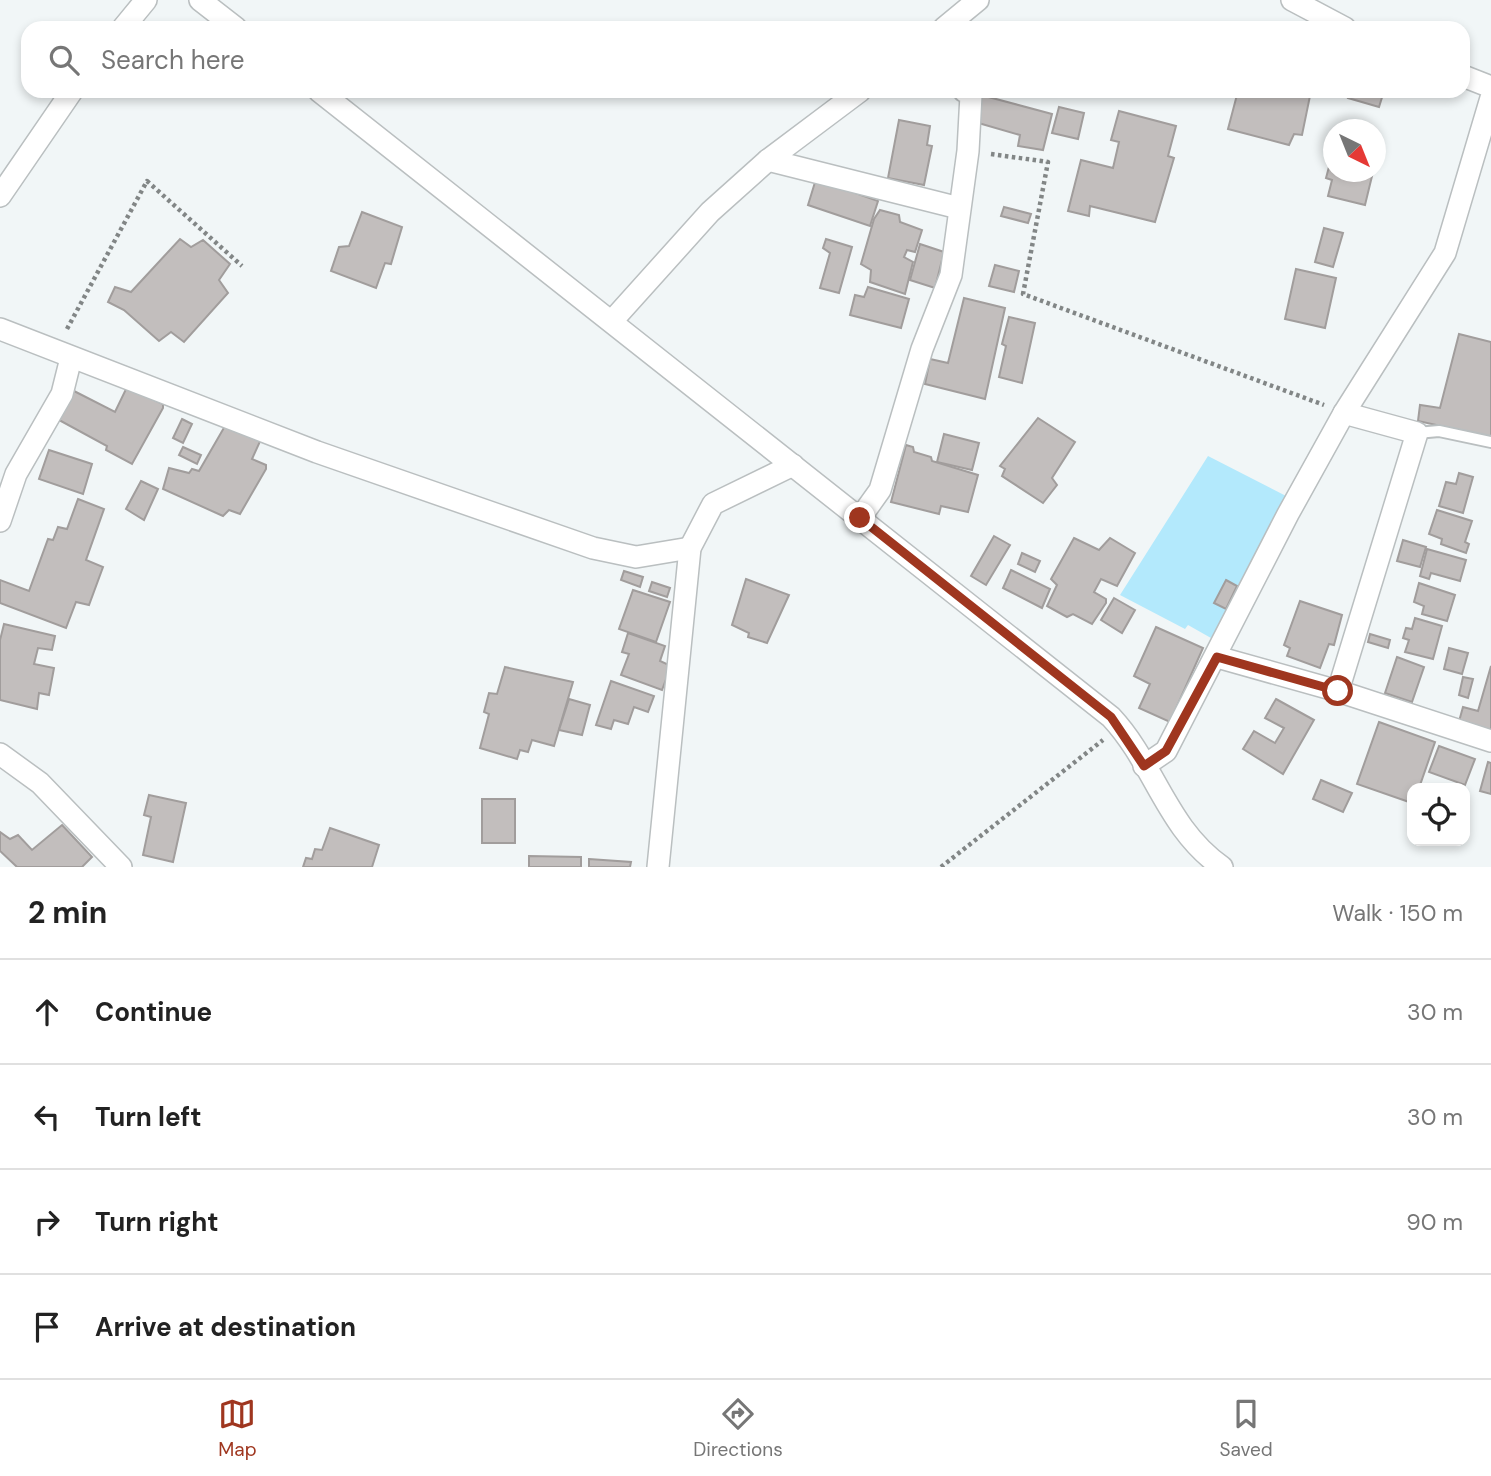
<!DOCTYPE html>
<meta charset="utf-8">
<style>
:root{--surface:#fff;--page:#f6f6f6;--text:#222;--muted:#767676;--line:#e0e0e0;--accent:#9f361f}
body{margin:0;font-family:"DM Sans",sans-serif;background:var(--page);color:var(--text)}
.controls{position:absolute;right:21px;bottom:21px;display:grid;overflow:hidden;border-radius:14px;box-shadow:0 4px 10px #0003}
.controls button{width:63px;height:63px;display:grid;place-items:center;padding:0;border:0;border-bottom:2px solid var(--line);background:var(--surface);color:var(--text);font:35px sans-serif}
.compass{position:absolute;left:1323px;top:119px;width:63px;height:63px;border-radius:50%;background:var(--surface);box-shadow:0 4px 10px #0003;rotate:137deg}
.stop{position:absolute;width:21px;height:21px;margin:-16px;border:5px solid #9f361f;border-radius:50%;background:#fff}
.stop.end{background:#9f361f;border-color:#fff;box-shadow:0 2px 7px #0008}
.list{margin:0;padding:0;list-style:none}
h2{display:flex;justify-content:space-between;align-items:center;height:91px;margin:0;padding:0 28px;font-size:30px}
h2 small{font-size:23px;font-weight:400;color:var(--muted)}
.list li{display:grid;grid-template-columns:46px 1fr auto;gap:21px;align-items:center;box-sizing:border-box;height:105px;padding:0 28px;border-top:2px solid var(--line)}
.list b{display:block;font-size:26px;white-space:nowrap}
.list em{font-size:23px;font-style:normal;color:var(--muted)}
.icon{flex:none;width:38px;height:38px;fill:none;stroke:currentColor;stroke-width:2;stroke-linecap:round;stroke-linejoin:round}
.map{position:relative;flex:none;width:1491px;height:867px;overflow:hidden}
.search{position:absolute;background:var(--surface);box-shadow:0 4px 10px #0003;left:21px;right:21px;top:21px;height:77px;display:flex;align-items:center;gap:18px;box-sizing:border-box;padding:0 24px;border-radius:21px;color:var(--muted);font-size:26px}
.sheet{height:511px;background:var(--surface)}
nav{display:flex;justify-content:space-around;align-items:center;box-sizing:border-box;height:98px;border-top:2px solid var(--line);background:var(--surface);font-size:19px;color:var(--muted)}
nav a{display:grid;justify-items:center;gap:4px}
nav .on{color:var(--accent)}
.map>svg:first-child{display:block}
</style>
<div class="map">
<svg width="1491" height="867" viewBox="0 0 1491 867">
<rect width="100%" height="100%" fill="#f1f6f7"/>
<!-- green -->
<polygon fill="#b3e9fc" points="1208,456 1288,497 1211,638 1188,625 1185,629 1120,595"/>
<!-- building -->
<g fill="#c2bebd" stroke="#a19d9c" stroke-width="2">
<polygon points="1238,91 1311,91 1302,135 1294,134 1289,145 1228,129"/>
<polygon points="1350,91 1384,91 1379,107 1348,98"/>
<polygon points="981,95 1052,114 1043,150 1018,146 1020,135 975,122"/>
<polygon points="1059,107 1084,113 1078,139 1052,133"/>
<polygon points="1119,111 1176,126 1168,156 1174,158 1155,222 1090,206 1089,216 1068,211 1081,160 1113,168 1119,142 1111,140"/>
<polygon points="899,120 930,126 927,145 932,146 924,185 888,178"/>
<polygon points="1334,148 1334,172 1373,172 1365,205 1328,196 1332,180 1326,178"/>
<polygon points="816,179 878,201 870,226 808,205"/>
<polygon points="1004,207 1031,214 1028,223 1001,216"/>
<polygon points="880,210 899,215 900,222 922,230 915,252 907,250 904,257 913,262 905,294 870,282 871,270 861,264 874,219"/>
<polygon points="362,212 402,227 391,264 385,263 376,288 331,271 339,247 349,246"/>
<polygon points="1324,228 1343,233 1333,267 1315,262"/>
<polygon points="180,239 191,247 203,240 230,264 219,280 228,293 184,342 171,332 159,341 124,310 108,302 115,287 131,292"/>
<polygon points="826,239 852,247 839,293 820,288 830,253 823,248"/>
<polygon points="920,244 944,252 935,288 910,280"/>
<polygon points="995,265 1019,271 1014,292 989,286"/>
<polygon points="1296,269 1336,278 1325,328 1285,319"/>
<polygon points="868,287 909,299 901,328 850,315 855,295 864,297"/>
<polygon points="964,298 1005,308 985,399 925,384 930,359 948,363"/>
<polygon points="1009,317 1035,323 1022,383 999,377 1006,346 1002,344"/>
<polygon points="1459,334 1491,342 1491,437 1418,421 1420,405 1440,408"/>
<polygon points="127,387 163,404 163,408 132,464 106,450 107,446 59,420 72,390 115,412"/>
<polygon points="1038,418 1075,442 1052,478 1057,485 1043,503 1002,476 1005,469 1000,466"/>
<polygon points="182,419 192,424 183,443 173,438"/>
<polygon points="229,419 262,437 252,459 266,465 266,469 240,514 229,510 223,516 163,489 169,468 189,473 192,469 199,471"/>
<polygon points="944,434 979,443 972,470 937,462"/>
<polygon points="906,445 913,447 914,452 931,457 932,461 978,475 968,512 941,506 939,514 891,502"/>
<polygon points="183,447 201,455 197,464 179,455"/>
<polygon points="49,450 92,464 83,494 39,479"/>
<polygon points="1459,473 1473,477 1463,513 1439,506 1446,482 1456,484"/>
<polygon points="141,481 158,489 144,520 126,509"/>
<polygon points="78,499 104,509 86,560 103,567 89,605 76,602 66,628 0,603 0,580 29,591 48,539 53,540 58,527 67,529"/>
<polygon points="1437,510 1472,521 1465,542 1469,544 1466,553 1441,544 1442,539 1429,534"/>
<polygon points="994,536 1010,545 986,585 971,576"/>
<polygon points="1074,538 1099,550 1110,538 1135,553 1117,586 1101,579 1094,592 1106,599 1106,603 1092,624 1073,614 1067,617 1047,606 1057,585 1051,579"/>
<polygon points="1403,540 1426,547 1420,567 1397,561"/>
<polygon points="1427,549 1466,560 1460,581 1431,573 1429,579 1420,576"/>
<polygon points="1022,553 1040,561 1035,572 1018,564"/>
<polygon points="1011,570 1050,589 1042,608 1003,588"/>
<polygon points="624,571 643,577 640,587 621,580"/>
<polygon points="746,579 789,595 767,643 748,637 749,633 732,625"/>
<polygon points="1226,580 1237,586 1226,609 1214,603"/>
<polygon points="652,582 670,588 667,597 649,591"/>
<polygon points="1419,583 1455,595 1447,621 1422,614 1424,606 1414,602"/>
<polygon points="633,590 670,602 656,642 619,629"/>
<polygon points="1114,598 1135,610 1122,633 1101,620"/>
<polygon points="1300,601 1342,615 1334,645 1329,644 1320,668 1287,656 1290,648 1284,645"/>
<polygon points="1415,618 1442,626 1433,659 1405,652 1409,640 1403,638 1406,628 1412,629"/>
<polygon points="4,624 55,636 52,650 38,648 34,664 54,668 49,695 39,693 37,709 0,700 0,640"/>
<polygon points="1156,627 1203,648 1170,722 1139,708 1150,684 1134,676"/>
<polygon points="628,633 665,646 660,661 671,666 662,690 621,675 629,654 622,652"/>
<polygon points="1370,634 1390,640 1388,648 1368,642"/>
<polygon points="1449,648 1468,653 1462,674 1444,669"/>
<polygon points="1397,657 1424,667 1412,702 1385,693"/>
<polygon points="1491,666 1491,734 1458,725 1463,707 1478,711"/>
<polygon points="505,667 573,682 554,746 532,740 528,752 520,750 517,759 480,748 489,714 484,712 489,693 497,694"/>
<polygon points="1463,677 1473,679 1468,698 1459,695"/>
<polygon points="611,681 654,696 648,712 634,707 628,724 614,720 611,729 596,725"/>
<polygon points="569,699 590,705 582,735 559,730"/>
<polygon points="1276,699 1314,720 1283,774 1243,749 1254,731 1275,743 1284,728 1265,718"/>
<polygon points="1379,722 1435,742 1419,788 1412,788 1412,803 1357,784"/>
<polygon points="1439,746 1475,759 1465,785 1429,772"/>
<polygon points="1488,762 1491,763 1491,794 1480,791"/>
<polygon points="1321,780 1352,793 1343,812 1313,799"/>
<polygon points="149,795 186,803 173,862 143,855 151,817 144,815"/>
<rect x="482" y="799" width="33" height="44"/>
<polygon points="62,825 92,857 82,867 17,867 0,851 0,832 10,839 18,835 32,850"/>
<polygon points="330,828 379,845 372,867 303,867 306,858 312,859 315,849 322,850"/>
<polygon points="529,856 581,857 581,867 529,867"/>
<polygon points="589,859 631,862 630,867 589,867"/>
</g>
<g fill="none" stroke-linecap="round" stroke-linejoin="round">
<defs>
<polyline id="service" points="1417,433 1439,431 1491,442"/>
<g id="minor">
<polyline points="200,0 236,28"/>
<polyline points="1292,0 1345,28"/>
<polyline points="123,28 146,0"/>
<polyline points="944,28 978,0"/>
<polyline points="1463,76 1491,87"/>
<path d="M 319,91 L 1111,717 C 1155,764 1166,828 1222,867"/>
<polyline points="768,160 959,208"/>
<polyline points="0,196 72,91"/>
<polyline points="612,321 710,212 768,160 860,91"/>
<polyline points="0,329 317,452 593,548 636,557 690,548"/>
<polyline points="860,518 880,490 922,349 951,275 968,151 971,95 964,91"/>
<polyline points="0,521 16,474 62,394 71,358"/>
<polyline points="1217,657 1338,691 1491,741"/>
<polyline points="1338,691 1417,433 1344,413"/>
<polyline points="0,754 40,783 121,867"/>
<polyline points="1144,766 1166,751 1288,514 1344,413 1445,253 1491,98"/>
<polyline points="658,867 690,548 713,504 793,465"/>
</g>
</defs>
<!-- service casing -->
<use href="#service" stroke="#babfc0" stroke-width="14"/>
<!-- minor casing -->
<use href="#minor" stroke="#babfc0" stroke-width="24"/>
<!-- path -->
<g stroke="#828686" stroke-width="4.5" stroke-dasharray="3.5 3.5" stroke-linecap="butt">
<polyline points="991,154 1048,162 1023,294 1324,405"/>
<polyline points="67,329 147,181 242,266"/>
<polyline points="941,867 1103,740"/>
</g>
<!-- service -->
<use href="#service" stroke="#fff" stroke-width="10"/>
<!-- minor -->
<use href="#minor" stroke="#fff" stroke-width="21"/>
</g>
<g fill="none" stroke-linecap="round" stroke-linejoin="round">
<!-- route -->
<polyline stroke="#9f361f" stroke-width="9" points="860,518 1111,717 1144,766 1166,751 1217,657 1338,691"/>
</g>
</svg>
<div class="controls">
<button><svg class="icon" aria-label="locate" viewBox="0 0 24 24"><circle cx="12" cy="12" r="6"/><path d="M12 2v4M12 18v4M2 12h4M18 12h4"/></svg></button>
</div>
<svg class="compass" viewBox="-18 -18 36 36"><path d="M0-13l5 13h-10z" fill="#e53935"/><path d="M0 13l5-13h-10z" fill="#767676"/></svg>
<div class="stop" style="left:1338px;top:691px"></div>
<div class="stop end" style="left:860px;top:518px"></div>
<div class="search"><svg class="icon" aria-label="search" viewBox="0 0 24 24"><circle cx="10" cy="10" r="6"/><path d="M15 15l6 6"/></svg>Search here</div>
</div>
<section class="sheet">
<h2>2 min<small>Walk · 150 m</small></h2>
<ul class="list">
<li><svg class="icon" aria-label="ahead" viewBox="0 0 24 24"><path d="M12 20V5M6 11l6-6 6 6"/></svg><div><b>Continue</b></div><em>30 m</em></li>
<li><svg class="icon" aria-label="left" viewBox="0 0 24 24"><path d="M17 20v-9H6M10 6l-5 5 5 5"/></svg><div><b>Turn left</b></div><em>30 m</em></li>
<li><svg class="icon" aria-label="right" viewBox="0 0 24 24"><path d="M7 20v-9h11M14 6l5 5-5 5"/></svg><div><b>Turn right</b></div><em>90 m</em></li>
<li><svg class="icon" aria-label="arrive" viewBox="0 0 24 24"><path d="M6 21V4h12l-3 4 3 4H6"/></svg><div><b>Arrive at destination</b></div></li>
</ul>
</section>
<nav>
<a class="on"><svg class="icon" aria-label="map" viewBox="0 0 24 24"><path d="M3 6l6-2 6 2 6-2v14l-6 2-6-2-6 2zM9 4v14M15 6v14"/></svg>Map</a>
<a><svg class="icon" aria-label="directions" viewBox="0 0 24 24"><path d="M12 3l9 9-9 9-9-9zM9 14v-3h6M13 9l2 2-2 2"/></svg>Directions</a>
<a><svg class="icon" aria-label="saved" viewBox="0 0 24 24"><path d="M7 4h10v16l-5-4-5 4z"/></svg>Saved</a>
</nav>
